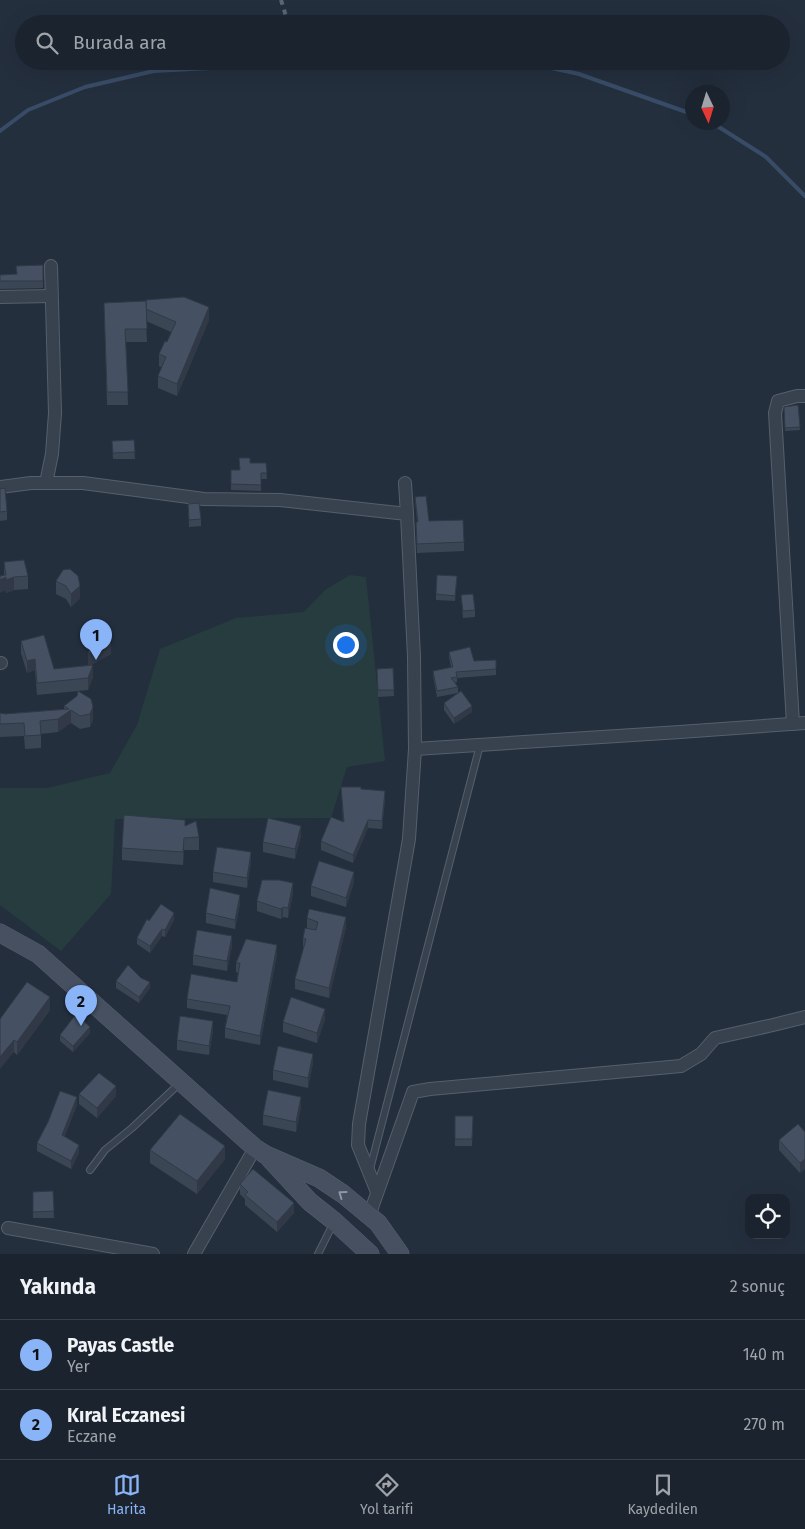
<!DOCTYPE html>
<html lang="tr">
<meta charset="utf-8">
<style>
:root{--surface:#1b232e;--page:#242b36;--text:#f1f3f6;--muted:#a0a4aa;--line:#39404a;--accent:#8ab4f8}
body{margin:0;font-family:"Fira Sans",sans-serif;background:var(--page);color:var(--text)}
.controls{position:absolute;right:15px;bottom:15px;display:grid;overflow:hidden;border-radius:10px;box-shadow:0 5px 20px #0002}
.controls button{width:45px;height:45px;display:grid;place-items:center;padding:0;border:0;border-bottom:1px solid var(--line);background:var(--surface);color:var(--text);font:25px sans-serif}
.compass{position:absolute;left:685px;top:85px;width:45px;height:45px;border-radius:50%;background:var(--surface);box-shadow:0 5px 20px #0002;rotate:176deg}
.you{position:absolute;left:345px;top:644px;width:18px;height:18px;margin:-12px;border:4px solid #fff;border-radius:50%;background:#1a73e8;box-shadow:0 0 0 8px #1a73e833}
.badge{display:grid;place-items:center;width:32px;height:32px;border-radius:50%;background:var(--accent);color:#111;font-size:16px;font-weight:700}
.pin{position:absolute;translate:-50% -41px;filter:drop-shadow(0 1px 2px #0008)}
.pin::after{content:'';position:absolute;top:26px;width:18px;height:15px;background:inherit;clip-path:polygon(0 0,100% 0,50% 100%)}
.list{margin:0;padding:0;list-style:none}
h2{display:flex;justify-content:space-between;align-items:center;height:65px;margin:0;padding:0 20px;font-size:21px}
h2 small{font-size:16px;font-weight:400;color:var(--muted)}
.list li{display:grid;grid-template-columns:32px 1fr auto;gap:15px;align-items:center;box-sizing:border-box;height:70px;padding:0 20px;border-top:1px solid var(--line)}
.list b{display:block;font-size:19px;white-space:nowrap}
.list p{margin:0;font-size:16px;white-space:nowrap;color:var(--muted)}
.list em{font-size:16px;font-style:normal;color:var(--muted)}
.icon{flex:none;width:28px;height:28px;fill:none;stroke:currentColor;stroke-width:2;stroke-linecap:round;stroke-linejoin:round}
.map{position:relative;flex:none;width:805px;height:1254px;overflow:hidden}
.search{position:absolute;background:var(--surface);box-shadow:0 5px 20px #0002;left:15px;right:15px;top:15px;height:55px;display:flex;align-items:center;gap:12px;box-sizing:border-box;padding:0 18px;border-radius:28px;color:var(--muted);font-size:19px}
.sheet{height:205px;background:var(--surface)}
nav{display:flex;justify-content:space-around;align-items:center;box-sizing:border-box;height:70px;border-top:1px solid var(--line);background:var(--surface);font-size:14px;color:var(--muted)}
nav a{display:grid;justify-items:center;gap:2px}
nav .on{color:var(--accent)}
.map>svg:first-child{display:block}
</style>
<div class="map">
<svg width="805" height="1254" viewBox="0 0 805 1254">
<rect width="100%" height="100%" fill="#242f3e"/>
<!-- green -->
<polygon fill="#263c3f" points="350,575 366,577 385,761 347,767 331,818 115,819 111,894 61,951 0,905 0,788 47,788 110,773 137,725 160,649 236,618 304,612 325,590"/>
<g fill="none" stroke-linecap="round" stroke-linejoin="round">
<!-- stream -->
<g stroke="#394c67" stroke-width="4">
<polyline points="519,61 579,74 692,114"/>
<polyline points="711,122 766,157 805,196"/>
<polyline points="0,131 28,110 85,87 154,71 248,66 275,61"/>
</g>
<defs>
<g id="lane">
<polyline points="370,1169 480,745"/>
<polyline points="90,1170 105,1150 132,1128 180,1083"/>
<polyline points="318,1254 334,1222"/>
</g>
<g id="street">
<polyline points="0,297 51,296"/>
<polyline points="46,483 52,454 55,413 51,266"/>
<polyline points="405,483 407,514"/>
<polyline points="0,487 31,483 83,483 204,499 280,500 407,514 414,657 415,749"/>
<polyline points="0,663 1,663"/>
<polyline points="793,724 775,413 778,401 797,396 805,396"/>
<polyline points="377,1192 358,1145 359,1124 409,839 415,749 680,732 805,723"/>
<polyline points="369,1216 413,1092 430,1089 681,1066 701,1054 715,1038 773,1025 805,1017"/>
<polyline points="8,1228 153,1254"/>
<polyline points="194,1254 255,1148"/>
</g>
<g id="secondary">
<polyline points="0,933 38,954 255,1148 266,1155 319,1178 343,1194 378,1223 400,1254"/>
<polyline points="270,1159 310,1202 334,1221 370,1254"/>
</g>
</defs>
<!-- lane casing -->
<use href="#lane" stroke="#565f6c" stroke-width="8"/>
<!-- street casing -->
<use href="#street" stroke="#565f6c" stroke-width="14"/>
<!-- secondary casing -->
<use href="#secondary" stroke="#565f6c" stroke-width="19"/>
<!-- lane -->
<use href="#lane" stroke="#38414e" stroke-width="6"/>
<!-- street -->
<use href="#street" stroke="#38414e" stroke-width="12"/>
<!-- secondary -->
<use href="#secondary" stroke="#465061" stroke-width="18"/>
<!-- rail -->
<polyline stroke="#5a6575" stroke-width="4" stroke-dasharray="5 5" stroke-linecap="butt" points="281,0 286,16"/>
</g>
<!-- wall -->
<g fill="#3b4654">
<polygon points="43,265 43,288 0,289 0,275 16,274"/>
<polygon points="146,301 209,320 177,396 158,388 158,376 162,368 159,366 159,354 167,342 171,332 146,321 147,342 126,342 128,405 107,405 104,303"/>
<polygon points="798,405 800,430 785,431 784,407"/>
<polygon points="134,440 135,459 113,459 112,441"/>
<polygon points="250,463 266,463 267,479 261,479 261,491 231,490 231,470 239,470"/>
<polygon points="0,489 7,511 7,520 0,521"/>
<polygon points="415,497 429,521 464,542 464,551 417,553 416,531 416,522 417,522"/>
<polygon points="188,504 201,519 201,526 189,527"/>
<polygon points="4,562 28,576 28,589 14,590 6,593 4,576"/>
<polygon points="63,570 80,598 71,607 66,599 56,594 56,581"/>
<polygon points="457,576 455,601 436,600 436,594"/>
<polygon points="461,595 475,610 475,617 463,618"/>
<polygon points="91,631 111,654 91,665 93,677 88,690 37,695 35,670 27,673 21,653 21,641 54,669 88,666 91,644"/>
<polygon points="449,652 474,661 496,660 496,675 457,678 457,682 454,683 458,687 458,693 437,697 433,676 433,671 451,667 449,657"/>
<polygon points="393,668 394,696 378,697 377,669"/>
<polygon points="78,691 93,720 90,727 80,729 71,723 58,732 41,734 41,748 25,749 24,736 0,737 0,713 5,714 64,709 64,706 77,696"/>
<polygon points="444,703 472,712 454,724 444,710"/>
<polygon points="341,787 361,789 385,799 382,829 368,828 353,863 321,850 321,841 343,822"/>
<polygon points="185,826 199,837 199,850 184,850 183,865 122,860 122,848"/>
<polygon points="301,836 295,859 263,852 263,842"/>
<polygon points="251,862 247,888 213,882 213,872"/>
<polygon points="354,882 346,907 311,896 311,886"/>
<polygon points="293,893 288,918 283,917 281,919 257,911 257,901"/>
<polygon points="240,904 235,929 206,923 206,913"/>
<polygon points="307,918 346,927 329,998 295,989 295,979 304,948 303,948 303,938 312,930 307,928"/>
<polygon points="174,920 165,937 162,936 150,953 137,944 137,938 149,921"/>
<polygon points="232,946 227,971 193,965 193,955"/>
<polygon points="277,954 260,1045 225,1038 225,1028 227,1015 187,1008 187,999 237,982 238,973 236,972 236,963"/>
<polygon points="116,981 150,988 139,1003 116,988"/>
<polygon points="50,1010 17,1055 14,1052 0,1019"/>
<polygon points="325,1019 317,1043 283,1032 283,1022"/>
<polygon points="213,1030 209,1055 177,1050 177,1040"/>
<polygon points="90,1033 73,1052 60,1041 60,1035"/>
<polygon points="313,1063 308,1088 273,1080 273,1070"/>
<polygon points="79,1094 116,1096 97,1118 79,1104"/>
<polygon points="77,1105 64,1137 79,1153 71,1169 37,1151 37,1143"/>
<polygon points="301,1107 296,1132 263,1125 263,1115"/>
<polygon points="455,1116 473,1116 472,1146 455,1146"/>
<polygon points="805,1132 805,1169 800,1173 779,1150 779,1140"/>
<polygon points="150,1150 225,1159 197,1194 150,1163"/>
<polygon points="240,1184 294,1213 277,1232 245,1205 245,1199 240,1194"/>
<polygon points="53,1191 54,1218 33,1218 33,1192"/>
</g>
<!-- shaded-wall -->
<g fill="#303945">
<polygon points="209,307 209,320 177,396 177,384"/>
<polygon points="6,577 6,590 0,593 0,580"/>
<polygon points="14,577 14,590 6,593 6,580"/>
<polygon points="80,586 80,598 71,607 71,594"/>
<polygon points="111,641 111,654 88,667 88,654"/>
<polygon points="35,659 35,670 27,673 27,661"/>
<polygon points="93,665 93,677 88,690 88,678"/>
<polygon points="472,706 472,712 454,724 454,718"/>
<polygon points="93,707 93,720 90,727 90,714"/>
<polygon points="71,710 71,723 58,732 58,719"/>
<polygon points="385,791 385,799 382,829 382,821"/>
<polygon points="368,820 368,828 353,863 353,855"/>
<polygon points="301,826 301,836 295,859 295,849"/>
<polygon points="184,838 184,850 183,865 183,852"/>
<polygon points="251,852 251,862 247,888 247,878"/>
<polygon points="354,872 354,882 346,907 346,898"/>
<polygon points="293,883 293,893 288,918 288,908"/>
<polygon points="240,895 240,904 235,929 235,920"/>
<polygon points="283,907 283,917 281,919 281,909"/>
<polygon points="174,913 174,920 165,937 165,930"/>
<polygon points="346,917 346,927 329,998 329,988"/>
<polygon points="162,929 162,936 150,953 150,946"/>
<polygon points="232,936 232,946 227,971 227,961"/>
<polygon points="277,945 277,954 260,1045 260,1036"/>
<polygon points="150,982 150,988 139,1003 139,997"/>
<polygon points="50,997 50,1010 17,1055 17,1042"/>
<polygon points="325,1009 325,1019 317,1043 317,1033"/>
<polygon points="213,1021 213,1030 209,1055 209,1046"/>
<polygon points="90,1027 90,1033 73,1052 73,1046"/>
<polygon points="14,1040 14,1052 0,1069 0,1057"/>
<polygon points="313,1054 313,1063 308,1088 308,1078"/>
<polygon points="116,1086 116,1096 97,1118 97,1108"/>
<polygon points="77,1097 77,1105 62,1144 62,1135"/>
<polygon points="301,1097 301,1107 296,1132 296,1122"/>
<polygon points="79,1145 79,1153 71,1169 71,1161"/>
<polygon points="225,1146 225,1159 197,1194 197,1181"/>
<polygon points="805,1159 805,1169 800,1173 800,1163"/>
<polygon points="294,1203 294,1213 277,1232 277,1222"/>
</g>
<!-- building -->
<g fill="#455162" stroke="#303945">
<polygon points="43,265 43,281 0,281 0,275 17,274 16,266"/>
<polygon points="184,297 209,307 177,384 158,376 166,357 159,354 165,341 167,342 176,322 146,309 146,300"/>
<polygon points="146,301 147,329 125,329 128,392 107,392 104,303"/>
<polygon points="798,405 800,427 785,428 784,407"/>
<polygon points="134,440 135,452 113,453 112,441"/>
<polygon points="239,458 250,458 250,463 266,463 267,473 261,473 261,485 231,484 231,470 240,470"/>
<polygon points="5,488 7,511 0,512 0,489"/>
<polygon points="426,496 429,521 463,520 464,542 417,544 416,522 418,522 415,497"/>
<polygon points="199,503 201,519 189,520 188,504"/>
<polygon points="24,560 28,576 14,577 6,580 6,577 0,580 0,576 6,575 4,562"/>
<polygon points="70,569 78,576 80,586 71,594 66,586 56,581 63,570"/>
<polygon points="437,575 457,576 455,596 436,594"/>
<polygon points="473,594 475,610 463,611 461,595"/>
<polygon points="103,627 110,633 111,641 88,654 93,637 91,631"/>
<polygon points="44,635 54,669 93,665 88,678 37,683 35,659 27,661 21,641"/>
<polygon points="470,647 474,661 496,660 496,669 456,672 457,677 451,678 458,687 437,691 433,671 453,667 449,652"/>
<polygon points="393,668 394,690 378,690 377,669"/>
<polygon points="78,691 91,699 93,707 90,714 80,716 71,710 58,719 40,721 41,735 25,736 24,723 0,724 0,713 5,714 69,709 64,706 77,696"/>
<polygon points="461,691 472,706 454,718 444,703"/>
<polygon points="341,787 361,787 361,789 385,791 382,821 368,820 353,855 321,841 331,817 344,822"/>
<polygon points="124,815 185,820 185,826 196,821 199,837 184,838 183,852 122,848"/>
<polygon points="268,818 301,826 295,849 263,842"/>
<polygon points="217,847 251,852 247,878 213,872"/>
<polygon points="319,861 354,872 346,898 311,886"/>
<polygon points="262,880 279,880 293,883 288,908 283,907 281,909 257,901"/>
<polygon points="210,888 240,895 235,920 206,913"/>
<polygon points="161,904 174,913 165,930 162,929 150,946 137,938 147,919 149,921"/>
<polygon points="309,909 346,917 329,988 295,979 306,939 303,938 305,928 316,930 318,922 307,918"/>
<polygon points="197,930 232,936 227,961 193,955"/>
<polygon points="246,939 277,945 260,1036 225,1028 230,1006 187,999 191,974 237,982 240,963 236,963"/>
<polygon points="128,965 141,978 150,982 139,997 116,981"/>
<polygon points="27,982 50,997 17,1042 14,1040 0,1057 0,1019"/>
<polygon points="291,997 325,1009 317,1033 283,1022"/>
<polygon points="76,1014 90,1027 73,1046 60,1035"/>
<polygon points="180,1016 213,1021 209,1046 177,1040"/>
<polygon points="278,1046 313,1054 308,1078 273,1070"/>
<polygon points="99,1073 116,1086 97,1108 79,1094"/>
<polygon points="268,1090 301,1097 296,1122 263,1115"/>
<polygon points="60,1091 77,1097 62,1135 79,1145 71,1161 37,1143 48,1122"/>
<polygon points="180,1114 225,1146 197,1181 150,1150"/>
<polygon points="455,1116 473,1116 472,1139 455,1139"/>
<polygon points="798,1124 805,1132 805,1159 800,1163 779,1140"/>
<polygon points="253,1169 294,1203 277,1222 245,1195 248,1192 240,1184"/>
<polygon points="53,1191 54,1211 33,1212 33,1192"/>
</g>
<!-- one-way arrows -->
<defs><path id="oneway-chevron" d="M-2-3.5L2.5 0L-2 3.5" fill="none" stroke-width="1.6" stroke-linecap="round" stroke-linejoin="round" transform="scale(1.25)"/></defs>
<use stroke="#8e96a5" href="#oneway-chevron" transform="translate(342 1194) rotate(-144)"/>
</svg>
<div class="controls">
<button><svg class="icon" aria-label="locate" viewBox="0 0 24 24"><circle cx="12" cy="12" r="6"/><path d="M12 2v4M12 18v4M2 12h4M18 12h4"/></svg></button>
</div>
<svg class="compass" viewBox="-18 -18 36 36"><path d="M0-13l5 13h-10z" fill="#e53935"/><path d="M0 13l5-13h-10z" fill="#a0a4aa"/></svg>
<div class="you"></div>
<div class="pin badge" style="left:96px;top:660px">1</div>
<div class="pin badge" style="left:81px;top:1026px">2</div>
<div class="search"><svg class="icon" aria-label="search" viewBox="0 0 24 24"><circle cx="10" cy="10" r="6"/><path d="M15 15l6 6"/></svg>Burada ara</div>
</div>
<section class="sheet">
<h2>Yakında<small>2 sonuç</small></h2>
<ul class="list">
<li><span class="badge">1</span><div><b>Payas Castle</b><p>Yer</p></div><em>140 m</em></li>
<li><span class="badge">2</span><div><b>Kıral Eczanesi</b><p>Eczane</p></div><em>270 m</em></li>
</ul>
</section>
<nav>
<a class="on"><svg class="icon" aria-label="map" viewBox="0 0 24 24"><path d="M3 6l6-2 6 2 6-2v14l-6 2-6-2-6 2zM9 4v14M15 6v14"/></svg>Harita</a>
<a><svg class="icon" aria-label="directions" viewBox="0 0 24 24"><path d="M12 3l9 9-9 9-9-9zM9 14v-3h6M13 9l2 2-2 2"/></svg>Yol tarifi</a>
<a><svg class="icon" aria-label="saved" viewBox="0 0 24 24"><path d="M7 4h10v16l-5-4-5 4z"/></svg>Kaydedilen</a>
</nav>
